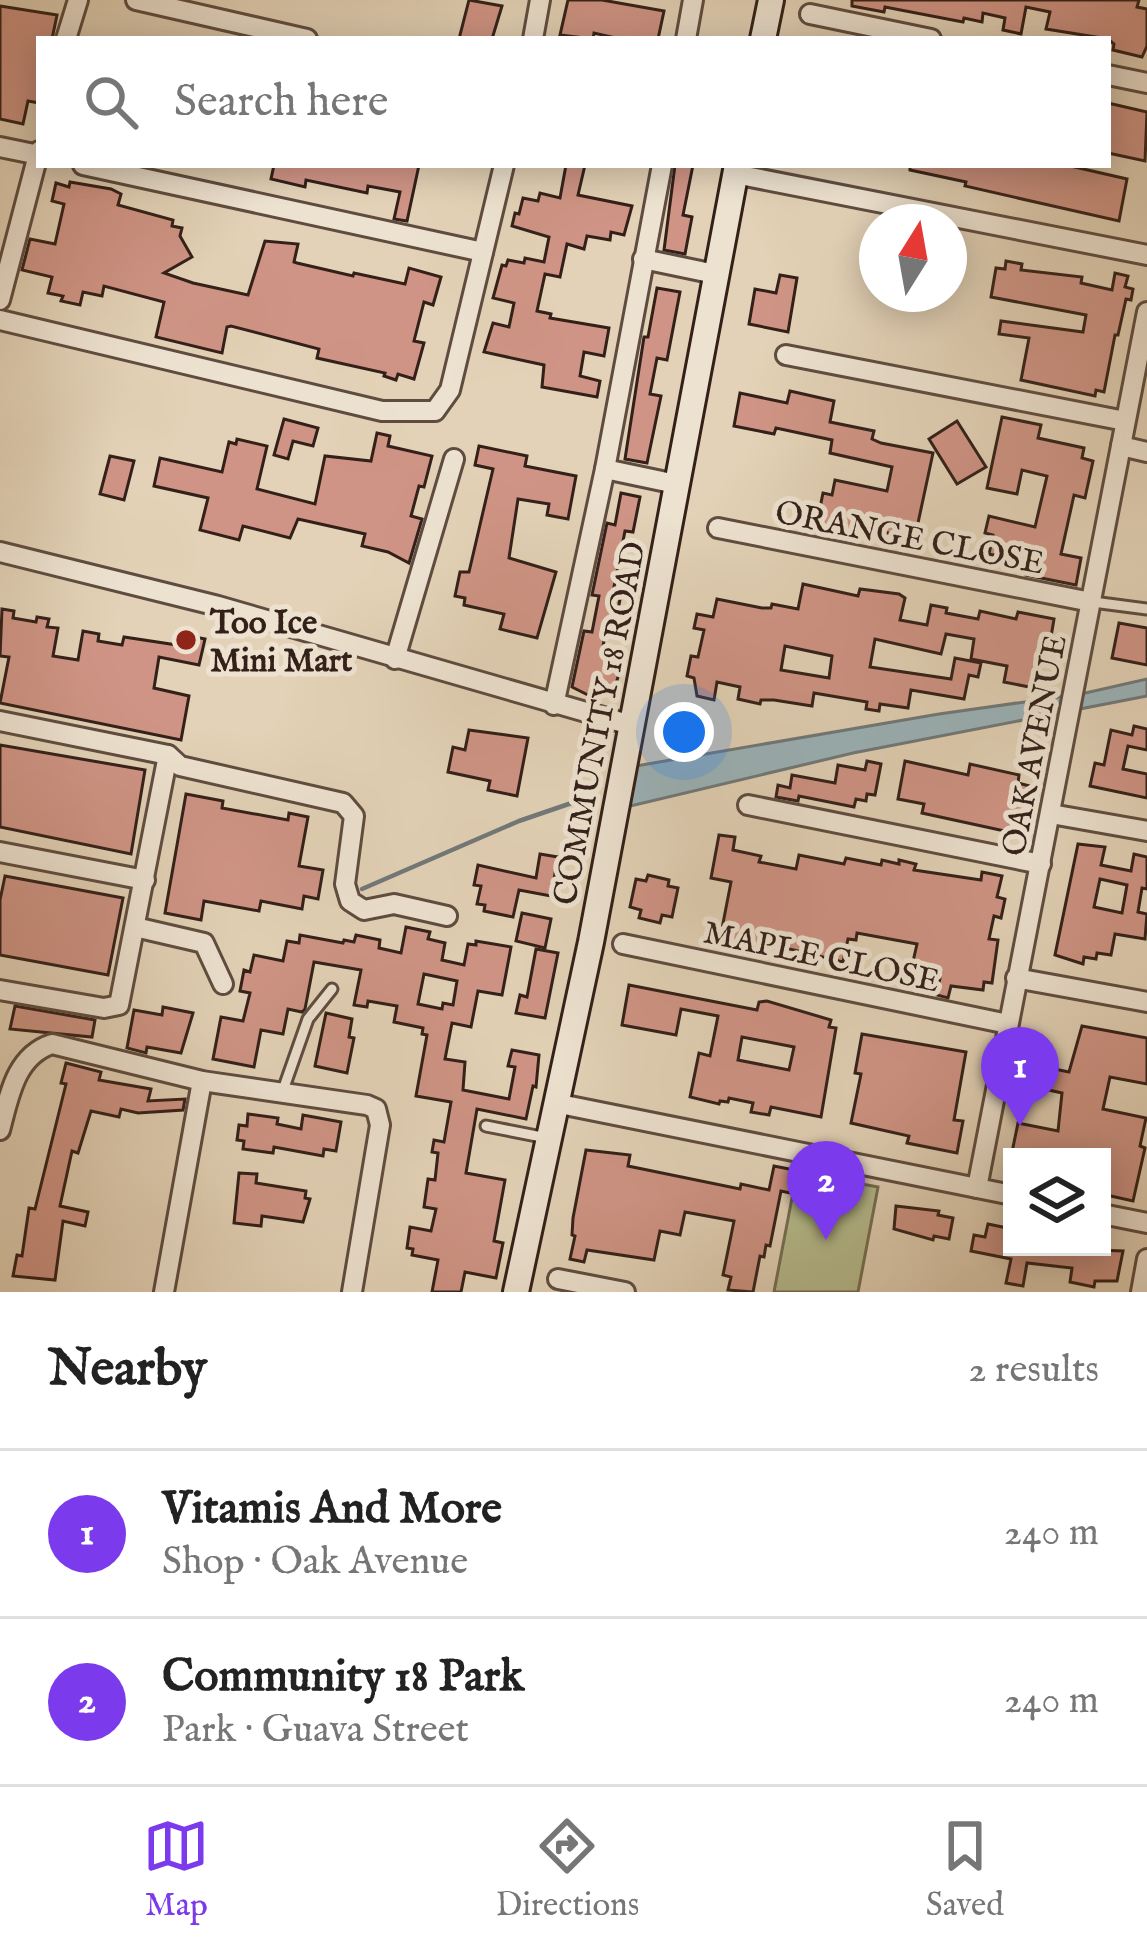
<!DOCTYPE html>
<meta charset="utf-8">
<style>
:root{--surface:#fff;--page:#f2f2f2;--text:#222;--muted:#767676;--line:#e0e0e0;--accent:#7c3aed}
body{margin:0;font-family:"IM FELL English",serif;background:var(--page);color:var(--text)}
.controls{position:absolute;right:36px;bottom:36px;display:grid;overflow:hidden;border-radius:0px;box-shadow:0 6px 30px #0003}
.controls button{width:108px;height:108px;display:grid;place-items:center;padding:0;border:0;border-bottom:3px solid var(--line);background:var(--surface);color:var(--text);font:60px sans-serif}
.compass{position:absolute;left:859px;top:204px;width:108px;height:108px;border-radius:50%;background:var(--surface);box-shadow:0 6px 30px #0003;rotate:11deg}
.you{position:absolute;left:684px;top:732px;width:42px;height:42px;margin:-30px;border:9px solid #fff;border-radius:50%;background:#1a73e8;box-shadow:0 0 0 18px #1a73e833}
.badge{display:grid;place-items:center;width:78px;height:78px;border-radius:50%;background:var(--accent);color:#fff;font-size:39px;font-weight:700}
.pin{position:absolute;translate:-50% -99px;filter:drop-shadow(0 3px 6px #0008)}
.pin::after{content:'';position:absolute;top:63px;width:42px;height:36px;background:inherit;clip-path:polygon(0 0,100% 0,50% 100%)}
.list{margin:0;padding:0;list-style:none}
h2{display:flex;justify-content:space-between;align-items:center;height:156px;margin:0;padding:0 48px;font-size:51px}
h2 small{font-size:39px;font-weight:400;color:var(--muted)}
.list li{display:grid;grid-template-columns:78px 1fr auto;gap:36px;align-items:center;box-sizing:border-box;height:168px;padding:0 48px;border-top:3px solid var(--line)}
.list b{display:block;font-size:45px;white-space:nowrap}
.list p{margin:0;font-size:39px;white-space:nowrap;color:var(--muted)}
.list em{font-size:39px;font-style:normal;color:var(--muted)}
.icon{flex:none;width:66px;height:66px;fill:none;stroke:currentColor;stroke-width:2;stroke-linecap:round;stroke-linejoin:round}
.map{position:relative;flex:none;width:1147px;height:1292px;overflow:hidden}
.search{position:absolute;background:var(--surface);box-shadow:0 6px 30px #0003;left:36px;right:36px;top:36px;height:132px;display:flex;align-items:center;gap:30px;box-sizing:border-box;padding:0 42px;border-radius:0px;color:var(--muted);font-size:45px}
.sheet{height:492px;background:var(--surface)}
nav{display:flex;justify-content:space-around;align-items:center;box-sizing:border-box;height:168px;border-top:3px solid var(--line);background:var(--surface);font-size:33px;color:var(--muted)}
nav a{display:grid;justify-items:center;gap:6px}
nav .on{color:var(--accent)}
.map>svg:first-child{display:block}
</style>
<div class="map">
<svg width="1147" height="1292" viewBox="0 0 1147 1292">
<rect width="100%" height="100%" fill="#e3d2b7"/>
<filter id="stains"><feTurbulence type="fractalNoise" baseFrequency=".00167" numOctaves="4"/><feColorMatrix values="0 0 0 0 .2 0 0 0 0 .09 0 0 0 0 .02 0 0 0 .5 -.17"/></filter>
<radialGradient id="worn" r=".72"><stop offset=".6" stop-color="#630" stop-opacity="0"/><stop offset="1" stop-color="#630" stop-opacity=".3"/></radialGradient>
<!-- green -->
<polygon fill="#b5bb8d" stroke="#746e53" stroke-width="3" points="797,1172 878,1187 858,1292 774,1292"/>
<!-- water -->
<polygon fill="#9bb4ba" stroke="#71797a" stroke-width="3" points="1147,679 1147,696 853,753 622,808 630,767 939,714 1081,694"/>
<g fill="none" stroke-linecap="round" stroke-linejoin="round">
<!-- stream -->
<polyline stroke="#71797a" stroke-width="4.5" points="362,889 519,821 595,795"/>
</g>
<!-- building -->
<g fill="#cf9485" stroke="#332019" stroke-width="3" fill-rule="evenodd">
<polygon points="469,0 502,6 492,39 459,39"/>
<polygon points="568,0 602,0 664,11 658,39 620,39 594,33 593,39 560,35"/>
<polygon points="852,0 1139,0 1137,7 1147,9 1147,46 1142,57 1113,50 1114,44 1108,39 1046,29 1050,12 1026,7 1021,34 1003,30 1005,18 983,13 982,22 964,18 963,22 885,7 884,12 852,6"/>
<polygon points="0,6 57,15 52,39 39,39 39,103 28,101 23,124 0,119"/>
<polygon points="1108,103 1147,112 1145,161 1108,153"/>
<polygon points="274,165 419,165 407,221 394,219 400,192 368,186 367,193 306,180 305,187 271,179"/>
<polygon points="566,165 585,165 578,195 632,206 624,235 611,232 610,240 587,236 584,249 567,244 560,277 545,274 537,311 551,314 550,318 609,328 604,356 584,352 580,376 600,381 597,397 542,387 544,365 484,352 493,323 509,327 514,303 493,298 502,265 506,266 508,260 524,263 525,258 544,262 549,237 512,226 515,213 519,214 523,198 538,201 540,193 560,198"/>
<polygon points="675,165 693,165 683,215 692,217 685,254 664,250"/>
<polygon points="910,165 1066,165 1127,179 1119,221 965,186 966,182 910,170"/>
<polygon points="70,182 111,189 121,194 118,205 173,220 172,226 182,228 180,236 192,257 164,273 193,283 248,295 265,241 298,244 294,262 297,263 353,276 354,273 405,284 409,268 441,277 433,305 424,302 414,341 424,343 414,379 398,374 396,380 384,376 385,373 317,358 319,349 231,326 227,327 222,353 156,337 164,302 104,286 102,296 83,292 80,305 61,301 63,296 48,293 52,277 22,270 30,239 55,244 64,204 52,201 56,183 69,187"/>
<polygon points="1006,261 1022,264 1021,270 1082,277 1081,283 1112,290 1115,273 1128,276 1125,287 1133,289 1131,300 1126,299 1118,335 1115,335 1104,392 1096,390 1095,396 1021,380 1029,338 999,334 1001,321 1083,332 1086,315 991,297 996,268 1005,269"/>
<polygon points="780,275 797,278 788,332 749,324 755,289 776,293"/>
<polygon points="657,288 680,292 667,360 657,358 650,394 661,396 647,463 625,459 644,337 648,337"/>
<polygon points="790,391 834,401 830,422 874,431 872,439 881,443 933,453 915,537 861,529 860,537 846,534 845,538 815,532 823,493 832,495 835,480 887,491 892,467 830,453 832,440 776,428 774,434 734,426 740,393 787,403"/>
<polygon points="1002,417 1041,425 1038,438 1084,448 1082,458 1093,461 1085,498 1074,495 1061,554 1081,558 1076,585 1026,575 1029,563 989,554 993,535 985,533 989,516 1035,527 1047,476 1022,470 1017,494 987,488"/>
<polygon points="284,419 318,428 313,446 293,441 288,459 274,455"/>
<polygon points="957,421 986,467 957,484 929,439"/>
<polygon points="377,433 390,436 388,446 432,456 424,487 419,486 411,516 422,519 409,563 388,552 362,546 365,534 298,519 290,538 243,526 239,540 200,530 208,498 154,486 160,458 222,472 229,442 236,444 237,439 267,446 257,489 315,504 325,456 371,461"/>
<polygon points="479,446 527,456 525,466 576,476 568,519 547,515 549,504 518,499 509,558 556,572 537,638 500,629 504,614 464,605 465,598 455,596 460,572 469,572 493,469 475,465"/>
<polygon points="110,456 134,461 124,500 100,494"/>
<polygon points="621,493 640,497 633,532 625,531 614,587 622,589 615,625 607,624 602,652 615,654 613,665 621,666 613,695 597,692 596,699 572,687 584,631 592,632 599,596 592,595 607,523 615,525"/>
<path d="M 803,584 L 858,596 L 860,589 L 899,594 L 905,598 L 900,620 L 927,625 L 931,605 L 947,608 L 946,613 L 978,619 L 980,611 L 1016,619 L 1018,612 L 1054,619 L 1051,637 L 1044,635 L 1039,689 L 1004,682 L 1007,666 L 971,659 L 974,639 L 946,634 L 941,654 L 875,639 L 870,667 L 951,679 L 955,658 L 981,663 L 978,677 L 969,675 L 964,699 L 911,690 L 908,708 L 880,704 L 879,711 L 866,709 L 867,702 L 814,693 L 812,706 L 774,700 L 761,700 L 760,704 L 738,699 L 740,687 L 717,682 L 714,700 L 697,696 L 694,678 L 687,676 L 691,656 L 698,657 L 704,630 L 694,628 L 697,614 L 713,617 L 717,599 L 762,608 L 771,608 L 772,604 L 798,609 ZM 785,646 L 832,656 L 829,678 L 781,670 Z"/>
<polygon points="2,609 14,611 13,618 36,622 37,617 49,619 47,627 58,628 53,656 78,660 83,631 99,634 98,641 122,645 124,637 177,645 179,634 205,639 199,665 159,657 154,688 189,696 181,740 0,703 9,657 0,656"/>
<polygon points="1119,623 1147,628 1147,665 1112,658"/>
<polygon points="1134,726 1147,729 1147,750 1128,746 1123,769 1147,774 1147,798 1090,786 1095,763 1104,765 1111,730 1132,735"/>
<polygon points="469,730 528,738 517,796 488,790 490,781 448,772 453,747 465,750"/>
<polygon points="0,745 145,770 131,854 0,827"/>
<polygon points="867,761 881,764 875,795 867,794 866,801 856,799 854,807 799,796 798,801 776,797 778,785 790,788 792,775 835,783 838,765 865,770"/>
<polygon points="905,761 968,775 970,764 1019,775 1018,783 1034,787 1026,829 1009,832 922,813 924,804 898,799"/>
<polygon points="186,794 223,801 222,808 288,820 289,813 308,817 299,866 323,870 318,899 304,896 302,909 261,901 259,911 204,901 201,920 165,913"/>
<polygon points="719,835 735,837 733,850 761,856 759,862 796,869 799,855 844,864 846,858 881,865 882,860 899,864 899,860 916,864 914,870 981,880 982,872 1002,876 997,897 1005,899 1001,918 994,916 989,939 998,940 992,983 984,982 983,990 951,986 948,998 937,995 941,972 912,966 917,944 857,933 856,940 848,939 843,962 761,942 759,949 719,944 731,882 711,878"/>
<path d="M 1078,844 L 1105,847 L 1101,865 L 1131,871 L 1134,854 L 1147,857 L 1147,889 L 1142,888 L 1138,912 L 1147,914 L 1145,939 L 1115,934 L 1111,955 L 1097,953 L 1096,959 L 1084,957 L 1083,964 L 1055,955 ZM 1100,879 L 1127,885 L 1122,913 L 1094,907 Z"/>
<polygon points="540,854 558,857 551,896 519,890 513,917 484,911 485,905 477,904 481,886 474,885 478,865 536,878"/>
<polygon points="648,875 669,880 668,886 678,888 672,917 662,915 660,923 639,918 641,910 630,907 636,879 646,881"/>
<polygon points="5,876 123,898 108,975 0,955 0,900"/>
<polygon points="522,913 551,919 545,948 516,941"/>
<path d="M 406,927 L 430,932 L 428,939 L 445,943 L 442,960 L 464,965 L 468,944 L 476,945 L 476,941 L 511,947 L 502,995 L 478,991 L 471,1027 L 452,1023 L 445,1059 L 465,1062 L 463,1090 L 509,1099 L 515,1067 L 508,1066 L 512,1050 L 539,1055 L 536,1087 L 533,1086 L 526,1119 L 477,1109 L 466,1173 L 505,1180 L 494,1241 L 503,1243 L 496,1278 L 465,1272 L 461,1292 L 432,1292 L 438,1260 L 412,1255 L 413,1249 L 407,1248 L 410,1227 L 431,1231 L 436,1209 L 424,1207 L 428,1179 L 435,1180 L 438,1153 L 432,1152 L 434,1140 L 444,1142 L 451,1102 L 416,1096 L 427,1035 L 422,1034 L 423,1028 L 394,1022 L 397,1006 L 368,1001 L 367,1007 L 354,1005 L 361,970 L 314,962 L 305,1009 L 302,1012 L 288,1009 L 283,1034 L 261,1030 L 254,1067 L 213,1059 L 221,1017 L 243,1021 L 250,993 L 240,991 L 244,970 L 250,972 L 254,955 L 283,961 L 287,941 L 299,943 L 300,935 L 343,943 L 344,940 L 354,942 L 356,935 L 380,940 L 379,948 L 401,953 ZM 424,974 L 457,981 L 453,1005 L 443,1003 L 442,1009 L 418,1004 Z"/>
<polygon points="536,949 558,953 545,1018 516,1013 520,995 527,997"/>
<path d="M 629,985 L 757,1010 L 759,1002 L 767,1001 L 831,1020 L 829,1027 L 836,1028 L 821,1117 L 771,1107 L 769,1115 L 751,1112 L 753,1103 L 729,1098 L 728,1102 L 720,1101 L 719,1104 L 690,1097 L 699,1053 L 710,1056 L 718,1016 L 681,1009 L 676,1035 L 622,1025 ZM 742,1037 L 794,1047 L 789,1070 L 738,1060 Z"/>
<polygon points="15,1006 95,1020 92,1037 10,1029"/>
<polygon points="163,1007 193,1013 181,1053 147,1047 146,1053 127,1048 134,1010 162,1015"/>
<polygon points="326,1013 352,1019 349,1037 354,1038 347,1073 315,1066"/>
<polygon points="1082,1026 1147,1038 1147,1084 1110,1077 1103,1109 1146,1118 1140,1146 1145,1148 1133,1201 1102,1194 1107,1157 1011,1157 1018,1123 1058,1131 1062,1093 1031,1086 1035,1065 1069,1072"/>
<polygon points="862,1034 966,1052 954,1120 963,1121 957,1153 907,1143 909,1136 851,1123 861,1074 855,1073"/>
<polygon points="66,1063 101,1072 99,1080 151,1089 148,1101 185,1099 183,1110 138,1113 121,1109 119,1117 91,1111 78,1153 72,1151 60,1206 88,1212 85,1226 63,1221 55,1280 13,1276 17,1255 22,1256 29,1208 35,1209 66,1084 61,1083"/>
<polygon points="248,1114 278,1118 277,1124 301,1129 303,1115 341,1122 336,1151 324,1149 323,1156 274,1147 273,1153 243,1149 244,1141 237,1140 239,1125 247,1126"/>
<polygon points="586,1150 630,1155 628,1166 740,1189 741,1184 769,1190 774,1166 794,1170 790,1193 781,1191 770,1246 766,1245 764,1257 760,1256 753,1292 728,1290 731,1277 723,1275 734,1221 685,1212 680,1235 660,1231 654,1260 587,1250 584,1262 570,1259 575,1236 572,1235 573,1218"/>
<polygon points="239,1173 257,1174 256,1183 306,1191 305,1198 310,1199 303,1222 262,1216 261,1226 234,1223"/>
<polygon points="896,1206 939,1211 938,1215 953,1218 949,1239 934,1236 933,1240 894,1229"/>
<polygon points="988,1224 1012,1229 1009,1247 1123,1251 1117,1281 1095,1281 1094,1287 1070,1282 1072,1268 1027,1263 1023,1286 1006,1283 1011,1259 971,1251 974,1235 985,1237"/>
</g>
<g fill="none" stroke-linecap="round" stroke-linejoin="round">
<defs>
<g id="lane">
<polyline points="1093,602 1147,609"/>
<polyline points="282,1093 308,1019 332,989"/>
<polyline points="486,1126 547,1138"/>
</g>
<g id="street">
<polyline points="136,0 307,39"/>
<polyline points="810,14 931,39"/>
<polyline points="66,39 78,0"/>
<polyline points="533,39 540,0"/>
<polyline points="686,39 693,0"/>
<polyline points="1108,75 1147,83"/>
<polyline points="0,147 39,155"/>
<polyline points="83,165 483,252"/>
<polyline points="735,174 1147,255"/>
<polyline points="643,259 715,274"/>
<polyline points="0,300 39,151"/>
<polyline points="0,320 382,411 435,411 450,390 504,165"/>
<polyline points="786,355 1125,421"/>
<polyline points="1121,446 1147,452"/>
<polyline points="605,469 676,484"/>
<polyline points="718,528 1091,602"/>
<polyline points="0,552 218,606 631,725"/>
<polyline points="395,659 454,459"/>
<polyline points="554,705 605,469 662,165"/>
<polyline points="0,721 168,755 180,766 343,803 354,816 345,884 350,901 364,910 394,904 447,916"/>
<polyline points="748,805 1041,864"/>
<polyline points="1051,814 1147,831"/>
<polyline points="0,852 145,880"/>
<polyline points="135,927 204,943 223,984"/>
<polyline points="623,944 1008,1024"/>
<polyline points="1016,978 1147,1002"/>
<polyline points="0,990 104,1008 119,1005 168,755"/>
<polyline points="555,1103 1012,1195"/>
<path d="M 0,1130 C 9,1097 15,1056 52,1044 L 202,1081 L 367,1105 L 376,1109 L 380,1125 L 352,1292"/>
<polyline points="977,1188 1147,312"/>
<polyline points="1102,1214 1147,1223"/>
<polyline points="558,1279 625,1292"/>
<polyline points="164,1292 202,1081"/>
<polyline points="1141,1292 1147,1259"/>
</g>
<g id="secondary">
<polyline points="763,39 771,0"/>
<polyline points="516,1292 591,942 737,165"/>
</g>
</defs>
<!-- lane casing -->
<use href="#lane" stroke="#5f4c40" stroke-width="15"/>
<!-- street casing -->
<use href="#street" stroke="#5f4c40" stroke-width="24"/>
<!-- secondary casing -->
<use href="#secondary" stroke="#332019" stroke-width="30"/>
<!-- lane -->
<use href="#lane" stroke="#ede2d0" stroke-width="9"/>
<!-- street -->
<use href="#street" stroke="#ede2d0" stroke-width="18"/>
<!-- secondary -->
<use href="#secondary" stroke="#ede2d0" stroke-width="24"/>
</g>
<!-- markers -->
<circle fill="#8f2418" stroke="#ede2d0" stroke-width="4.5" cx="186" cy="640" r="12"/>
<g text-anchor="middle" stroke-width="10" stroke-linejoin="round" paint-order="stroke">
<!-- street labels -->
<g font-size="33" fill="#332019" stroke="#ede2d0">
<text transform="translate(910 536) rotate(11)" y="12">ORANGE CLOSE</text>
<text transform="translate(598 723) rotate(-79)" y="12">COMMUNITY 18 ROAD</text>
<text transform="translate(1033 745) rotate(-79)" y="12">OAK AVENUE</text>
<text transform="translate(822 955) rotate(12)" y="12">MAPLE CLOSE</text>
</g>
<!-- poi labels -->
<g font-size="33" font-weight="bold" fill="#332019" stroke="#ede2d0" text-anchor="start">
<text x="210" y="633">Too Ice<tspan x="210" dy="38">Mini Mart</tspan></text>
</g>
</g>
<rect width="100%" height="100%" filter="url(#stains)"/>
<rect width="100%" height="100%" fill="url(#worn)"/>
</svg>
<div class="controls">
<button><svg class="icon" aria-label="layers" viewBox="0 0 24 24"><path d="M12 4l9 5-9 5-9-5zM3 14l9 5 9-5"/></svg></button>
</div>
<svg class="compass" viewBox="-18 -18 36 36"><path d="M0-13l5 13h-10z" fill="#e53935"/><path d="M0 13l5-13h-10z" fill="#767676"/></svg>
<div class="you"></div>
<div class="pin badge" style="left:1020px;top:1126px">1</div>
<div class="pin badge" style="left:826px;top:1240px">2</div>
<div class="search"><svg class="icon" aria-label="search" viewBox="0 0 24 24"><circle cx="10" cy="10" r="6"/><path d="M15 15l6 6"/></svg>Search here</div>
</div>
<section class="sheet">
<h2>Nearby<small>2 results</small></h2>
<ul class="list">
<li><span class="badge">1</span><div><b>Vitamis And More</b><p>Shop · Oak Avenue</p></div><em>240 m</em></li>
<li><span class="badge">2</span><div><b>Community 18 Park</b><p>Park · Guava Street</p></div><em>240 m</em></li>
</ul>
</section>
<nav>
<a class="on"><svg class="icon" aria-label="map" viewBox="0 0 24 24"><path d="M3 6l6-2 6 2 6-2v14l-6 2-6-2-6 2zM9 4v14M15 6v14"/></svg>Map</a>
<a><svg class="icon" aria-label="directions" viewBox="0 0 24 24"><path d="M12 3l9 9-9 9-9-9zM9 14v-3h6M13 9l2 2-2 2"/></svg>Directions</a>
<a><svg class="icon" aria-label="saved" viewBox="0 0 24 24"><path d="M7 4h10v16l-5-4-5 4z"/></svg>Saved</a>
</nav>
